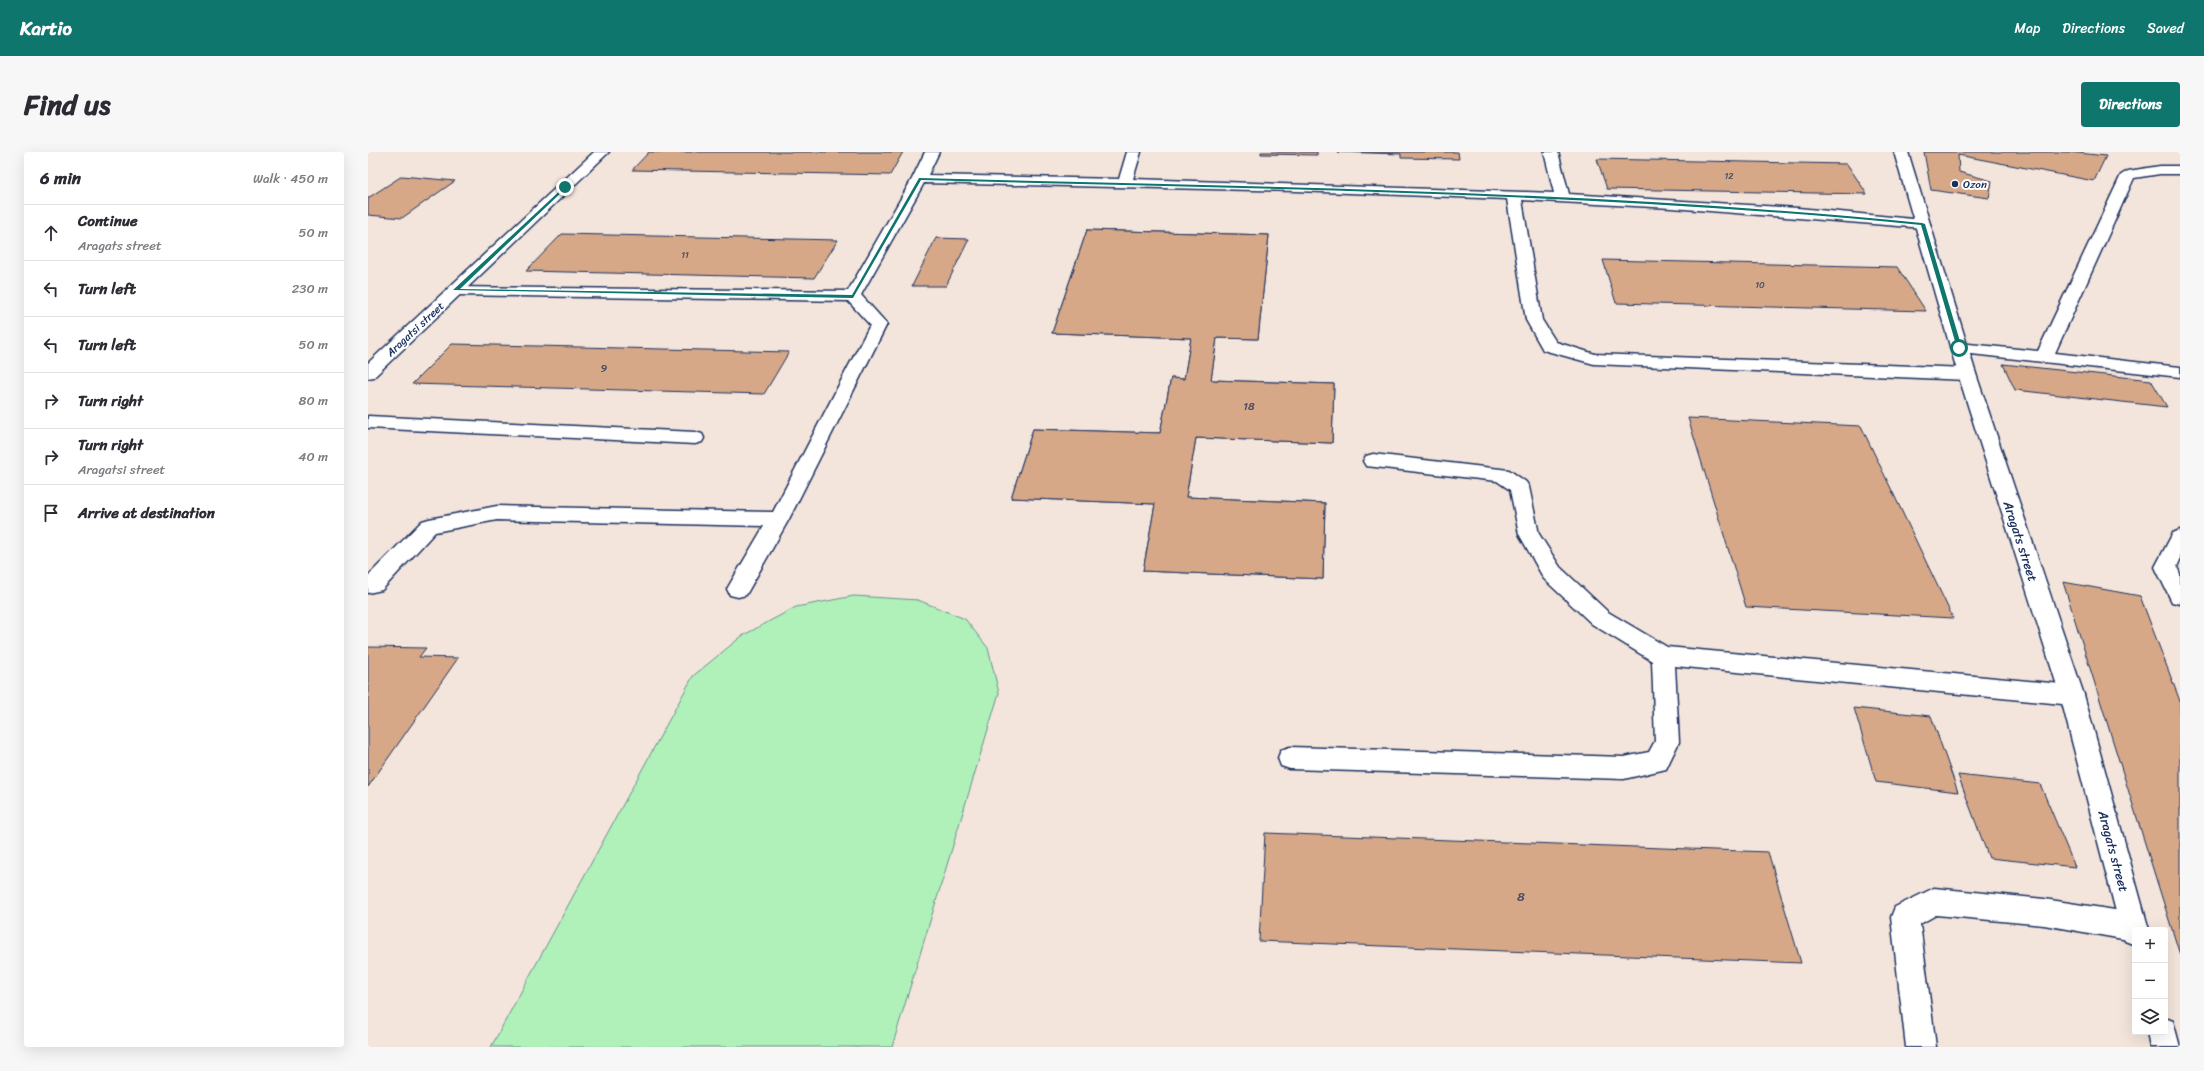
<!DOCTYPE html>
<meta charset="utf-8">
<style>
:root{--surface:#fff;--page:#f7f7f7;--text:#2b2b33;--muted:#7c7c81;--line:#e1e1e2;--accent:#0f766e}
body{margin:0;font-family:Sriracha,sans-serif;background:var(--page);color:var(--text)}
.controls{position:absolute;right:12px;bottom:12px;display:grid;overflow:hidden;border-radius:4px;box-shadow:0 4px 16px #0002}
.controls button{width:36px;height:36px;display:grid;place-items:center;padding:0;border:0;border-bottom:1px solid var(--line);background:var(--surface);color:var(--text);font:20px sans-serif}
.stop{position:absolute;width:12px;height:12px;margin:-9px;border:3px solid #0f766e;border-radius:50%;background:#fff}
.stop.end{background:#0f766e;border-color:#fff;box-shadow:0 1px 4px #0008}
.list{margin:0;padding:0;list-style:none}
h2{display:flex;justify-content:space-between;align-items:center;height:52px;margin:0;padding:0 16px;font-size:17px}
h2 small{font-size:13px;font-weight:400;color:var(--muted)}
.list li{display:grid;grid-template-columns:26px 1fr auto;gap:12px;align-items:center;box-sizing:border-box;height:56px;padding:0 16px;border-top:1px solid var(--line)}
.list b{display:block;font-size:15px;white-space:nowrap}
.list p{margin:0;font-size:13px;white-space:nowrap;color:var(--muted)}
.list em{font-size:13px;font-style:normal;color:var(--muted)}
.icon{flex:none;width:22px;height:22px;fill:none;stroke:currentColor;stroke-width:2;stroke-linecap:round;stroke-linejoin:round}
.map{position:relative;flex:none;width:1812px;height:895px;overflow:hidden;border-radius:4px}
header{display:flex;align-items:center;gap:24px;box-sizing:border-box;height:56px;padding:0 20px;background:var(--accent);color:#fff}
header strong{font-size:19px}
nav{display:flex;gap:22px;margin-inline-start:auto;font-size:14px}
.intro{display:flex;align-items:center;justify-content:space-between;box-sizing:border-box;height:96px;padding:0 24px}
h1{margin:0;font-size:28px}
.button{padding:10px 18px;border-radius:4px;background:var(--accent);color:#fff;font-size:14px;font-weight:700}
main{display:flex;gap:24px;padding:0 24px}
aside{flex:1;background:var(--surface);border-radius:4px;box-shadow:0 4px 16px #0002}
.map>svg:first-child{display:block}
</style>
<header>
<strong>Kartio</strong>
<nav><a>Map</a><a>Directions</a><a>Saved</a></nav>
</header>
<div class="intro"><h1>Find us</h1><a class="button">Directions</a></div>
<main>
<aside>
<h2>6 min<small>Walk · 450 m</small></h2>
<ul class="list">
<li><svg class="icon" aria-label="ahead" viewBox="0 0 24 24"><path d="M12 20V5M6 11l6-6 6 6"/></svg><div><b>Continue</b><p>Aragats street</p></div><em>50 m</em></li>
<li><svg class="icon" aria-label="left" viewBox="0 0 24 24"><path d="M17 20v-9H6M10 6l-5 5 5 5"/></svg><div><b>Turn left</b></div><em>230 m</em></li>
<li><svg class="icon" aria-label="left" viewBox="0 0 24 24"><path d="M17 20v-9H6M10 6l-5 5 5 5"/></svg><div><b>Turn left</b></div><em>50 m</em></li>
<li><svg class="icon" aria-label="right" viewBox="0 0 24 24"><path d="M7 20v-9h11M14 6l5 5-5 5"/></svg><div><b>Turn right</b></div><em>80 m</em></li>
<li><svg class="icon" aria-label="right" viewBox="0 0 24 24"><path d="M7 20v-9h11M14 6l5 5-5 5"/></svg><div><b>Turn right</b><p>Aragatsi street</p></div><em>40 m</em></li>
<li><svg class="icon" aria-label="arrive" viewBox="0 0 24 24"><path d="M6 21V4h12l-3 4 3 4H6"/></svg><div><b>Arrive at destination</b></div></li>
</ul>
</aside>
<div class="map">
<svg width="1812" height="895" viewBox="0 0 1812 895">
<rect width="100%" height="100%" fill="#f3e5db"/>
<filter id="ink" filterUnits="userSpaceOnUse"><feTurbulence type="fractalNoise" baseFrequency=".025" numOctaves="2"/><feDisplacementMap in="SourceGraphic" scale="8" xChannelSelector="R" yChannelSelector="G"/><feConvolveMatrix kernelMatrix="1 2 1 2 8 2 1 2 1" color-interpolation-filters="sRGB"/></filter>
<g filter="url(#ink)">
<!-- green -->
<polygon fill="#b0f1ba" stroke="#66908c" points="486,444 550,448 597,467 620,496 631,541 524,895 123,895 325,524 374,484 428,455"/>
<!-- building -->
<g fill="#d6a888" stroke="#1b2f5e" fill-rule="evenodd">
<polygon points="281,0 535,0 522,23 264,18"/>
<polygon points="893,0 949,0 949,3 893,2"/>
<polygon points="969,0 1090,0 1091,7 1033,6 1033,2"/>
<polygon points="1556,0 1701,0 1738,4 1726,29 1590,3 1591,20 1624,29 1621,46 1563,38"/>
<polygon points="1229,7 1479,12 1499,42 1239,37"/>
<polygon points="34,24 87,29 34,66 0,63 0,46"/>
<path d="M 719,78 L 901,83 L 890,187 L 849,186 L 843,228 L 966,232 L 964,291 L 828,286 L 818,345 L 957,351 L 955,427 L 775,419 L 787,352 L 643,346 L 665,277 L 792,281 L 803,226 L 816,227 L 823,186 L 684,181 ZM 770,114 L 830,116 L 824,146 L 762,144 Z"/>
<polygon points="719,78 901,83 890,187 849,186 843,228 966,232 964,291 828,286 818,345 957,351 955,427 775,419 787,352 643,346 665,277 792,281 803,226 816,227 823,186 684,181"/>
<polygon points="194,82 470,88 446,126 158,119"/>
<polygon points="568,86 601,87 578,134 544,134"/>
<polygon points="1235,108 1529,115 1558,159 1248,151"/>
<polygon points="84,192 421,200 396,242 44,232"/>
<polygon points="1635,212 1783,228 1799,255 1647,238"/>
<polygon points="1320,266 1493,274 1585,466 1378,455"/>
<polygon points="1695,430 1772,444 1812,549 1812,803"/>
<polygon points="0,495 58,496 51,505 90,506 0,635"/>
<polygon points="1486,556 1563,564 1590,640 1508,630"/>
<polygon points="1590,623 1672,632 1707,715 1621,706"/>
<polygon points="897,681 1400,700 1433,811 891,789"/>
</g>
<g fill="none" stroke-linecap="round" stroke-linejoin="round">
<defs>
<g id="lane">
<polygon points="557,0 571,0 560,23 751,27 759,0 773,0 765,27 1186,41 1176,0 1190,0 1201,42 1430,56 1555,68 1560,69 1562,72 1560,75 1555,76 1304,56 1154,48 1174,168 1188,190 1227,202 1599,216 1605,218 1608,222 1605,226 1599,228 1226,212 1175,198 1158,168 1139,47 928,39 556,31 493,143 519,172 421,367 378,443 370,445 362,443 359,437 396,374 129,368 67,380 14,438 0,441 0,424 54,369 61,367 129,354 405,360 502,173 480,149 88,143 82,141 80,138 82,135 480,139 544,27"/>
<polygon points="1792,14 1812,14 1812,22 1792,22 1766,26 1687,201 1812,215 1812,225 1585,200 1582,196 1585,192 1591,191 1670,199 1753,23 1760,19"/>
<polygon points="0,264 327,280 334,282 336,286 334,290 327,292 0,276"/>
<polygon points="1005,302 1141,318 1158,330 1161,335 1171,382 1192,415 1240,460 1299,495 1704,533 1712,536 1716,543 1712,550 1704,553 1307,514 1311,590 1298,617 1256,627 922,617 913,614 910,606 913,598 922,595 1256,605 1281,600 1287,589 1284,509 1224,472 1176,427 1151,382 1142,338 1129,329 998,314 995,309 998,304"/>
<polygon points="1812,378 1812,408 1809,415 1812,422 1812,452 1804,450 1787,415 1805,381"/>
<polygon points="1566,736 1676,747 1766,761 1776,765 1780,775 1779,778 1767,778 1766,789 1676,773 1568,763 1552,772 1568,895 1538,895 1523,765 1527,755"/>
</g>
<g id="secondary">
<polygon points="226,0 241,0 6,225 0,226 0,211"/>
<polygon points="1526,0 1540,0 1608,222 1716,543 1781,778 1767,778 1767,793 1757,789 1753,779 1692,543 1590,222"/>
<polygon points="1797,866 1805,869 1812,895 1782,895 1779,880 1797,880"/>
</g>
</defs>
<!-- lane casing -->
<use href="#lane" stroke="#1b2f5e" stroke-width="3"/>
<!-- secondary casing -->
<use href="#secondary" stroke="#1b2f5e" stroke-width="3"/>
<!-- lane -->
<use href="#lane" fill="#fff" fill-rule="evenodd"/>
<!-- secondary -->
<use href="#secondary" fill="#fff" fill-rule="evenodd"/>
</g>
</g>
<!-- route -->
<path fill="#0f766e" d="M 551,26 C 886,35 1221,38 1554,71 L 1557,72 L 1594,196 L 1589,196 L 1553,73 C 1220,40 886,37 553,28 L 485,146 L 85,138 L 197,34 L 198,36 L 92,137 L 484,143 Z"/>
<!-- markers -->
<circle fill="#1b2f5e" stroke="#fff" stroke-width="1.5" cx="1587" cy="32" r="4"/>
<g text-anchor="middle" stroke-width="4" stroke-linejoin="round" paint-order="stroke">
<!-- far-number labels -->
<g font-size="9" fill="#4a4d68">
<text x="1361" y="27">12</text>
<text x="317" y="106">11</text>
<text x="1392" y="136">10</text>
</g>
<!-- far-poi labels -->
<g font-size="11" fill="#1b2f5e" stroke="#fff" text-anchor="start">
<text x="1595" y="36">Ozon</text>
</g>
<!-- far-street labels -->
<g font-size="11" fill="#1b2f5e" stroke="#fff">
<text transform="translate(47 177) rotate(-43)" y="4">Aragatsi street</text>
</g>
<!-- number labels -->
<g font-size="11" fill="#4a4d68">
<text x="236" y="220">9</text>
<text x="881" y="258">18</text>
</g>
<!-- street labels -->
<g font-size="13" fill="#1b2f5e" stroke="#fff">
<text transform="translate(1653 389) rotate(72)" y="5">Aragats street</text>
<text transform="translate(1746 699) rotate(75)" y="5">Aragats street</text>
</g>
<!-- near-number labels -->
<g font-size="13" fill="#4a4d68">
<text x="1153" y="749">8</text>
</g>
</g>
</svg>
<div class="controls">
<button>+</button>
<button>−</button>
<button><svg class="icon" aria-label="layers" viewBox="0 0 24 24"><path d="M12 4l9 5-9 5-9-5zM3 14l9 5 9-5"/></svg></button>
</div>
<div class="stop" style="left:1591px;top:196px"></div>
<div class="stop end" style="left:197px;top:35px"></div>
</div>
</main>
